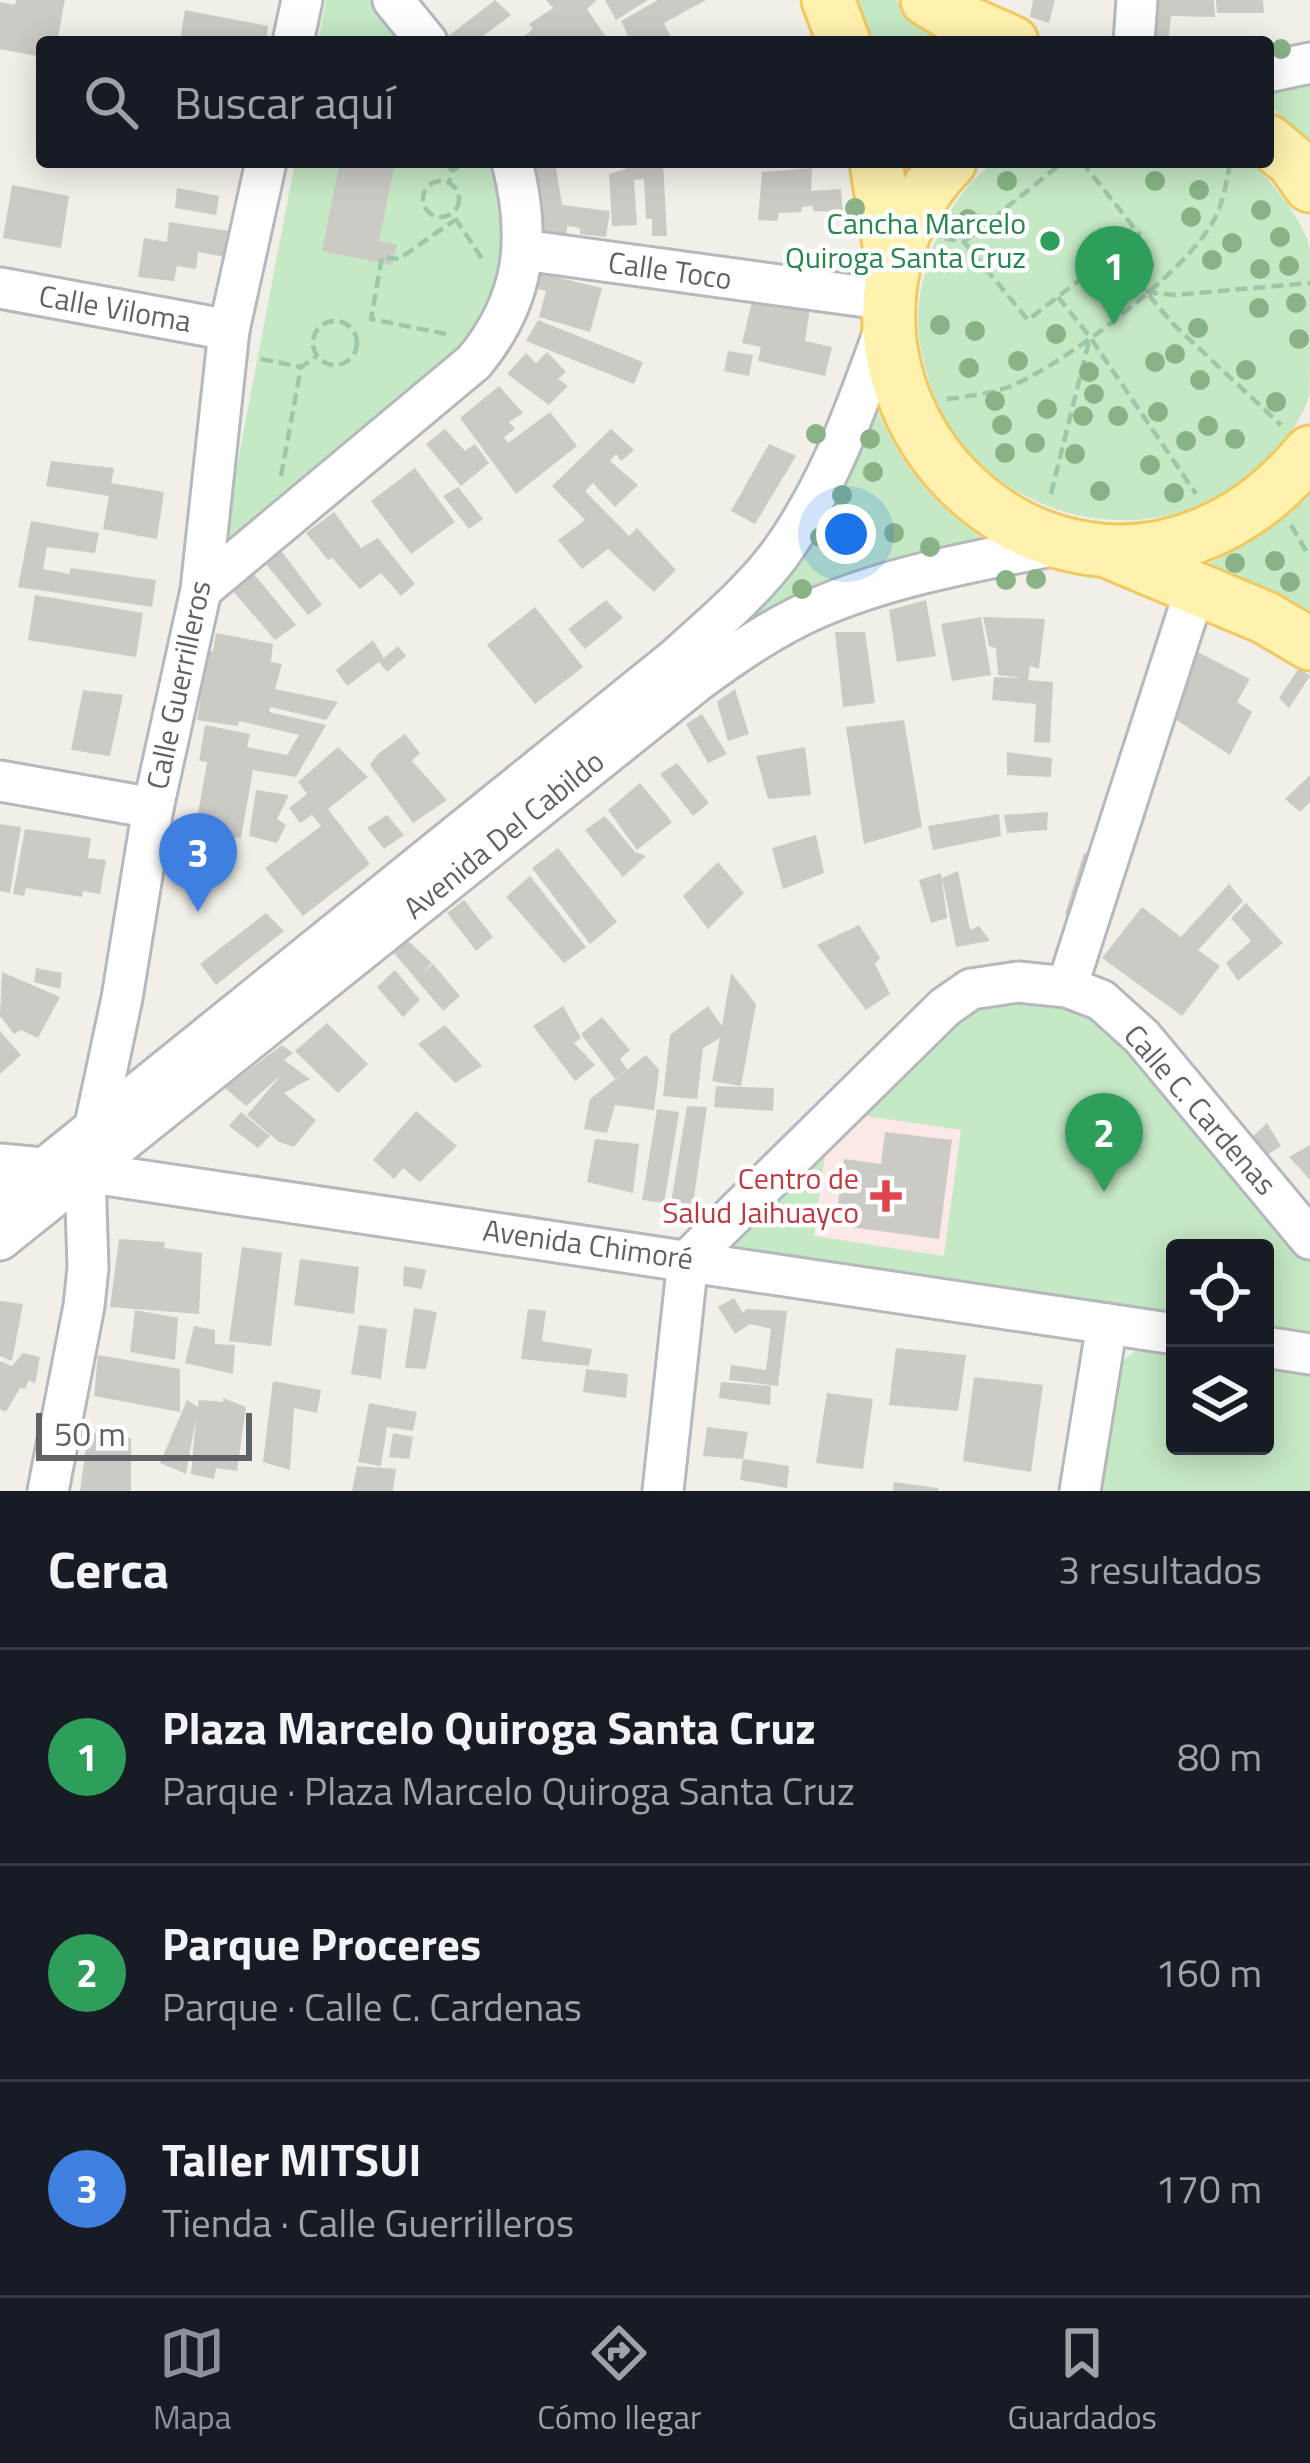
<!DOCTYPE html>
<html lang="es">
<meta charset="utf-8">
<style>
:root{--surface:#171b24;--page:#242831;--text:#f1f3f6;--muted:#9ea1a6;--line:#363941;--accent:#8c9099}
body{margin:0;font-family:"Titillium Web",sans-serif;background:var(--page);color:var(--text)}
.controls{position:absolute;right:36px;bottom:36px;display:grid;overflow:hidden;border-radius:12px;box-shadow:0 6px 30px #0003}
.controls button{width:108px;height:108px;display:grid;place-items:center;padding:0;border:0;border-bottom:3px solid var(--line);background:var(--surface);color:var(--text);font:60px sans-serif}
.scale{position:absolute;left:36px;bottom:30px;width:216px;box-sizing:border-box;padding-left:12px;border:6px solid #5f6368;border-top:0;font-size:33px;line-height:42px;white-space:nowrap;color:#5f6368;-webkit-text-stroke:9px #fff;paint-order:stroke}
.you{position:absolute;left:846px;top:534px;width:42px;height:42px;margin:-30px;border:9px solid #fff;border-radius:50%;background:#1a73e8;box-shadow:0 0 0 18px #1a73e833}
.badge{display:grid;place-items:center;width:78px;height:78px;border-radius:50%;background:var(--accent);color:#fff;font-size:39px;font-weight:700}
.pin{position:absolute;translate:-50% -99px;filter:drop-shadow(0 3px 6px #0008)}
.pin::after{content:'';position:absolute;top:63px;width:42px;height:36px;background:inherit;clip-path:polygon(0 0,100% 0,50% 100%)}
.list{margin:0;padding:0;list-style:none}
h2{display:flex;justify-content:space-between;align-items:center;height:156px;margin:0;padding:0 48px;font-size:51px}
h2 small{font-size:39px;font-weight:400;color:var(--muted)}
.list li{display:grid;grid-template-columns:78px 1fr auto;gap:36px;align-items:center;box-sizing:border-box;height:216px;padding:0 48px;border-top:3px solid var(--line)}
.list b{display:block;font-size:45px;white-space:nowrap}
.list p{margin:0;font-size:39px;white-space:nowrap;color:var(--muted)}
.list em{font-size:39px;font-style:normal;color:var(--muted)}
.icon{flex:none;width:66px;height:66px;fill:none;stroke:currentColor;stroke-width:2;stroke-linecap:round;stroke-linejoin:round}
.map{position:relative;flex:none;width:1310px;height:1491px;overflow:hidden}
.search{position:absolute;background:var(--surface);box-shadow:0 6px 30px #0003;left:36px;right:36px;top:36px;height:132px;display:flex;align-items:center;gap:30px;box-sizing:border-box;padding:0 42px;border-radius:12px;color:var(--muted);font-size:45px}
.sheet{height:804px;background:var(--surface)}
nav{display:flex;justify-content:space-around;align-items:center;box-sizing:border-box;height:168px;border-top:3px solid var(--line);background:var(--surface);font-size:33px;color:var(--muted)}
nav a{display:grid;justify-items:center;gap:6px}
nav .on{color:var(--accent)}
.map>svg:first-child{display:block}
</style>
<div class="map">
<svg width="1310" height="1491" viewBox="0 0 1310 1491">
<rect width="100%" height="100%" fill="#f1efe8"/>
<!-- medical -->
<polygon fill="#fce8e6" points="866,1116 961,1130 944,1257 814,1237 825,1155"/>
<!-- green -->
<g fill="#c5e8c5" fill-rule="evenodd">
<polygon points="326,0 379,0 413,42 318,42"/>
<polygon points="846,0 895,0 974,42 861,42"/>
<polygon points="1310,78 1310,140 1268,105 1268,86"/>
<polygon points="295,162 500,162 513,235 483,336 219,560"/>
<path d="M 994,162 L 1249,162 C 1270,178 1307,224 1310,251 C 1310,280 1310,312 1310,342 C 1310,359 1310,381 1309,396 C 1301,424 1278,451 1257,470 C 1148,567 966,517 927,375 C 918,345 915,315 922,285 C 932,238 955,191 994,162 Z"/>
<path d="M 874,403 C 903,471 934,505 994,547 L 716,646 Z"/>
<path d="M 1310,493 L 1310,619 L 1196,570 C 1240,549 1275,528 1310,493 Z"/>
<path d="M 1007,1002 L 1052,1003 L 1088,1015 L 1148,1065 L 1310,1258 L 1310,1335 L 1265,1329 L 1265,1248 L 1175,1248 L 1175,1316 L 738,1252 L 730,1241 L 966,1011 ZM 866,1116 L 961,1130 L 944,1256 L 814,1236 L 825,1155 Z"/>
<polygon points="1151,1349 1175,1352 1175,1446 1265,1446 1265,1364 1310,1370 1310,1491 1094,1491 1114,1368 1135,1351"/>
</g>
<!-- building -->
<g fill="#cccac5">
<polygon points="16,0 65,0 57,42 42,42 42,57 0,49 0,2 15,5"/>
<polygon points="495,0 511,15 475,42 450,42 446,38"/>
<polygon points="546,0 597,0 587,9 609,42 527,42 523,37 533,29 529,24 553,8"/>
<polygon points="605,0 648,0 616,20"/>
<polygon points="658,0 706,0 664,23 673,42 624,42 629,38 621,21"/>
<polygon points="1033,0 1055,0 1049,23 1030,17"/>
<polygon points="1143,0 1214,0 1215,17 1171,16 1168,42 1156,42 1141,21"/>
<polygon points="1216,0 1263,0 1264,13 1217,13"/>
<polygon points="185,10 268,26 266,42 180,40"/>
<polygon points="340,162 395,162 379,241 397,245 392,265 322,251"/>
<polygon points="541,162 555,162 562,205 610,211 606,237 580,234 580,228 567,226 566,244 545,241 538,229 538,185 531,165"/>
<polygon points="647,162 663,162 667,236 652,236 652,219 646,219 644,179 634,180 637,225 612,226 609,174"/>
<polygon points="812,168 811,191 841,189 843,212 813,211 813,206 802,207 801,212 779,213 777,221 758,220 762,172"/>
<polygon points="12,185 69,196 61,248 3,238"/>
<polygon points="177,188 219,196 216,215 175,208"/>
<polygon points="169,222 229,231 225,257 198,252 196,269 177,266 174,281 138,277 144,238 167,242"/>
<polygon points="526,270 602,288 590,332 539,317 546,291 522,285"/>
<polygon points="754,293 811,301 805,341 832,347 825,376 758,361 761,347 742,343"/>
<polygon points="538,320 643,362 634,384 526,341"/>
<polygon points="728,351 753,355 749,376 724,371"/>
<polygon points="547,352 566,372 558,379 568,386 549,405 507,374 526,353 536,363"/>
<polygon points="499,386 523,413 509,422 515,429 504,437 508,443 550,412 577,446 516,494 460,418"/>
<polygon points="445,429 465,451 475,444 489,463 461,486 426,444"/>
<polygon points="611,429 634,450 621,461 616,454 610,461 638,485 615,507 593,483 585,491 629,536 637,528 676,570 654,592 608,549 582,569 558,540 585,520 552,486"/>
<polygon points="769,444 796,456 755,524 731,511"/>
<polygon points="51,461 114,468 111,483 164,492 157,539 103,529 109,496 46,486"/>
<polygon points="415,468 455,522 411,554 371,501"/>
<polygon points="458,487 483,519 469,529 443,496"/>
<polygon points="334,512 361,548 378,538 415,584 401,596 381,573 360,589 332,558 328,560 306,533"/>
<polygon points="31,521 99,533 95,553 47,547 43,569 69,574 71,568 156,580 152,607 18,587"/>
<polygon points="282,552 322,605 308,615 265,563"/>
<polygon points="254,574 296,625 275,640 232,590"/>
<polygon points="35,595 143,613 136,657 28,640"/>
<polygon points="606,600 623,618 585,649 568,629"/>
<polygon points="926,600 936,656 897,662 889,610"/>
<polygon points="535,607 583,667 535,704 487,645"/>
<polygon points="981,617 991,675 952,681 941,624"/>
<polygon points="983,617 1045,619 1039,669 1030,666 1028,680 1053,682 1050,743 1034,742 1036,704 992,700 994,677 1021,678 998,675 996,648 989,646"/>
<polygon points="835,632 865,632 875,703 843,707"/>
<polygon points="216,633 273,644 271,662 282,664 275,689 338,702 326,720 270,707 269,712 326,725 296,777 253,770 241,838 195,831 207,762 199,761 205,725 250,734 247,747 287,755 299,735 239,721 238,726 197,720 208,651 213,651"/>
<polygon points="373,640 384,658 398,646 406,656 387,672 379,662 347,686 336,670"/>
<polygon points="1194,650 1250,679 1237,702 1252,712 1230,755 1172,717 1182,696 1167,688"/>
<polygon points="1299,668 1310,676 1289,708 1279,698"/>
<polygon points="735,689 749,734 728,741 717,702"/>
<polygon points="83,690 123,695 110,756 71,750"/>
<polygon points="702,714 727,754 708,763 686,724"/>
<polygon points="904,720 922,827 864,844 846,727"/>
<polygon points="405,734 420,753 412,761 447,800 413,823 370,765 378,754"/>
<polygon points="338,747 368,777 328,809 370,864 303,916 265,868 321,826 312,815 300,823 289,808 307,794 298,782"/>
<polygon points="805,747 811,795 768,799 756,756"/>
<polygon points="1007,752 1052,758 1051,777 1007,775"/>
<polygon points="677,763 709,803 693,816 660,774"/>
<polygon points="1310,775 1310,802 1300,812 1285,799"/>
<polygon points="640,783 672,822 637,850 608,810"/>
<polygon points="256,790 289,795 277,819 286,825 277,843 249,836"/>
<polygon points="1048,812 1047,830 1007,833 1004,815"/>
<polygon points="999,814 1001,836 933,850 928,826"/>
<polygon points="387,815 404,835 384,849 367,828"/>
<polygon points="605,816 635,852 646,856 623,877 585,830"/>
<polygon points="0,824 21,827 10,893 0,891"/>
<polygon points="25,829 91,838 88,858 106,860 100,894 83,891 82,897 26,888 24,896 13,894"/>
<polygon points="178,831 213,838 210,853 175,846"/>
<polygon points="816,835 824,873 783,889 772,848"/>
<polygon points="558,848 617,922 590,944 532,868"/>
<polygon points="1084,853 1096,855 1080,920 1065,914"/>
<polygon points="718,862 744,893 708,929 683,896"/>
<polygon points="958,871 970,930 979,926 990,941 956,947 942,878"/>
<polygon points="941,873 947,918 931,923 919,880"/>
<polygon points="530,876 586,947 564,963 506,897"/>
<polygon points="1229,884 1243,901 1198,950 1220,966 1182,1016 1102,958 1142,907 1181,937"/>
<polygon points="464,900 493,937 476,951 447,913"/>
<polygon points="1246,903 1283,943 1238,981 1226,963 1251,941 1231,918"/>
<polygon points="266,913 284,931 216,985 200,964"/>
<polygon points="859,925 880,958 875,964 890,994 866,1010 817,945"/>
<polygon points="408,941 432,963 422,974 433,964 460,996 443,1011 394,953"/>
<polygon points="36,968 62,973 60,989 34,982"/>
<polygon points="395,970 420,1000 403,1017 377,987"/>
<polygon points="2,972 60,997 38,1038 21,1030 14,1034 0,1016"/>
<polygon points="731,973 756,1004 741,1086 712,1081 720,1038 703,1048 697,1099 663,1096 670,1035 708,1006 722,1026"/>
<polygon points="563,1006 581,1038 574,1043 595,1065 575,1081 533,1026"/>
<polygon points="602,1017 630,1050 620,1059 627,1069 615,1079 581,1034"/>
<polygon points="327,1023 368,1064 338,1093 295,1051"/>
<polygon points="445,1025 482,1066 455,1083 418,1044"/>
<polygon points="0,1031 21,1055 0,1074"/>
<polygon points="282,1045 293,1053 284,1060 310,1079 284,1093 316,1120 294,1147 279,1142 247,1115 281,1075 246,1106 225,1088"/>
<polygon points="646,1055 659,1070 654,1110 615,1105 607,1133 584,1129 590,1099"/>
<polygon points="716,1086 774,1088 773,1111 714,1107"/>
<polygon points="687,1106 707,1107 693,1204 671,1203"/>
<polygon points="657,1109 679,1112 664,1203 642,1200"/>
<polygon points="416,1111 457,1146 420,1182 403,1168 394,1179 373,1160"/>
<polygon points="241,1112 270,1136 258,1148 229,1126"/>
<polygon points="1267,1123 1281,1146 1264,1157 1250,1139"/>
<polygon points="885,1132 952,1140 939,1239 835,1225 844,1159 881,1164"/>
<polygon points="595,1139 639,1144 633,1193 587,1182"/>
<polygon points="1310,1145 1310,1180 1289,1157"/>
<polygon points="119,1239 165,1242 164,1248 202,1253 199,1314 110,1307"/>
<polygon points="242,1247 282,1253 271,1346 229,1341"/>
<polygon points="300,1259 359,1267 354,1314 294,1305"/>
<polygon points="404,1266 426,1270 422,1289 403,1286"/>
<polygon points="734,1298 743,1313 747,1309 787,1311 778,1386 729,1380 731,1365 766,1370 771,1329 750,1324 735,1334 718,1307"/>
<polygon points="0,1301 23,1304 12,1361 0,1356"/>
<polygon points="414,1308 437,1312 426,1369 405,1368"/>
<polygon points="528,1309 546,1311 542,1341 592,1349 589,1366 521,1359"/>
<polygon points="135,1310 178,1318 175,1360 130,1352"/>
<polygon points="359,1325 387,1329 381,1379 351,1374"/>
<polygon points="194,1326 215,1330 215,1344 235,1345 233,1374 185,1363"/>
<polygon points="896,1348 966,1355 958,1411 889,1405"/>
<polygon points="23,1353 40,1357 35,1384 29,1380 25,1389 20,1388 6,1412 0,1409 0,1361 12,1366"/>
<polygon points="98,1355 180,1369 180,1412 94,1396"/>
<polygon points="586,1369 628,1374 626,1398 583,1392"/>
<polygon points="974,1377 1043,1385 1031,1472 963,1461"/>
<polygon points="273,1381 321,1390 317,1413 294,1408 290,1470 263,1462"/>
<polygon points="721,1382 771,1386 770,1405 719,1398"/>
<polygon points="827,1393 873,1399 863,1469 816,1463"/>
<polygon points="223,1398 246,1407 237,1471 216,1468 214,1479 191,1474 196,1418 186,1474 160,1463 187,1400 198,1407 199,1400 223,1402"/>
<polygon points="369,1403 417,1412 413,1431 387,1427 381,1466 358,1462"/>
<polygon points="707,1427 748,1432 743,1459 789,1466 787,1488 740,1480 743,1459 703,1456"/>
<polygon points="88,1432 131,1438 131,1491 80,1491"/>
<polygon points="393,1433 413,1437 409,1459 389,1457"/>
<polygon points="357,1466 396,1469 393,1491 352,1491"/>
<polygon points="894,1482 938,1488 938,1491 893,1491"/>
</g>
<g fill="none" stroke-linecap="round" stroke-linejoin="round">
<defs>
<g id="minor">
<polyline points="393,0 427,42"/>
<polyline points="293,42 302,0"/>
<polyline points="1134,42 1137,0"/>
<polyline points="1268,72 1310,63"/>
<polyline points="523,250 888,300"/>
<polyline points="0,288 229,330"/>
<path d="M 201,590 L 474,362 C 525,300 532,240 512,162"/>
<polyline points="0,781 153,808"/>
<polyline points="1067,987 1195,590"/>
<polyline points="0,1164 85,1172 1175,1334"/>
<path d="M 0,1204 L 675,659 C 711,626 751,593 780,554 C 831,483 859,401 888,320"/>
<path d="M 0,1240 L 699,680 C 736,653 774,627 817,608 C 896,574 983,560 1066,543"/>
<polyline points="688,1260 945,1007 971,989 1018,982 1067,987 1101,1000 1142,1037 1310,1239"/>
<polyline points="1265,1347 1310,1354"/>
<polyline points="48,1491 84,1306 88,1268 85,1172 122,998 153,808 201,590 229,330 266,162"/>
<polyline points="663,1491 688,1260"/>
<polyline points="1080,1491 1107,1324"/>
</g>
<g id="major">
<polyline points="828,0 844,42"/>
<polyline points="927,0 957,18 1012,42"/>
<polyline points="1268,141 1293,162 1310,186"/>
<polyline points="876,162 892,264"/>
<path d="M 950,162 C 918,194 897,239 891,283 C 867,453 1038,602 1203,534 C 1247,516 1280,488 1310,452"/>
<polyline points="1109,552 1266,618 1310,644"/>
</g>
</defs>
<!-- minor casing -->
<use href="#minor" stroke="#b5b8bc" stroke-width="45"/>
<!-- major casing -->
<use href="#major" stroke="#f2c960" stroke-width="57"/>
<!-- path -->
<g stroke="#9cc7a9" stroke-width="4.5" stroke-dasharray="12 6" stroke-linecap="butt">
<polyline points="446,162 452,171 449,183"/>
<polyline points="452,171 466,162"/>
<circle cx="441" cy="199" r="18"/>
<polyline points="455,218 485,263"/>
<polyline points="944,238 964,242 1028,320 1139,234 1082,162"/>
<polyline points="964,242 1063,162"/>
<polyline points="1114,254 1173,324 1281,425"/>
<polyline points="1146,292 1175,295 1310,283"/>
<polyline points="1058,297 1090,337 1196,494"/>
<circle cx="335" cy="343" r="22"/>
<polyline points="446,334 371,319 382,257 399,259 456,219"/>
<polyline points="261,359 301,367"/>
<path d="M 947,399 C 969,396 991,394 1011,386 C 1065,364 1192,268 1216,216 C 1224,199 1227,180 1230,162"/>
<polyline points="281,476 301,367 317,356"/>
<polyline points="1051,494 1090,337"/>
<polyline points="1291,525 1306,551"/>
</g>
<!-- minor -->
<use href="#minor" stroke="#fff" stroke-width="39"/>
<!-- major -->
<use href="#major" stroke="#fff2af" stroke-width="51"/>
</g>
<!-- trees -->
<g fill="#89b387">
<circle cx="1281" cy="49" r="10"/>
<circle cx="1007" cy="181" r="10"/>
<circle cx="1155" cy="181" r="10"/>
<circle cx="1199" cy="190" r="10"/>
<circle cx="855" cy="208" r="10"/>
<circle cx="1261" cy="210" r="10"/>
<circle cx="1191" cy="217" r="10"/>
<circle cx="968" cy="219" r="10"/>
<circle cx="1280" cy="237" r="10"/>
<circle cx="1232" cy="243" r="10"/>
<circle cx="1212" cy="260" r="10"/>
<circle cx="1144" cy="265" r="10"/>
<circle cx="1289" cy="266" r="10"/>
<circle cx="1260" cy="269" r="10"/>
<circle cx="1296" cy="303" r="10"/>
<circle cx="1259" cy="308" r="10"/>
<circle cx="940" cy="325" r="10"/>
<circle cx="1198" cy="328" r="10"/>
<circle cx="975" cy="331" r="10"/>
<circle cx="1056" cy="334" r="10"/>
<circle cx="1299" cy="339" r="10"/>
<circle cx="1175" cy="354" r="10"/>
<circle cx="1018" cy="361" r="10"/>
<circle cx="1155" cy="362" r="10"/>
<circle cx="969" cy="368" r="10"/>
<circle cx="1246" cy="370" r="10"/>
<circle cx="1089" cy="372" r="10"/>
<circle cx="1200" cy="380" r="10"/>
<circle cx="1094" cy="394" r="10"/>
<circle cx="995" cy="401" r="10"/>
<circle cx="1276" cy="402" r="10"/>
<circle cx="1047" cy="409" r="10"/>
<circle cx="1158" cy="412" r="10"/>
<circle cx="1083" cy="416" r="10"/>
<circle cx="1118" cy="416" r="10"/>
<circle cx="1002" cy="425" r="10"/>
<circle cx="1208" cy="426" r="10"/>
<circle cx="816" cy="434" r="10"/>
<circle cx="870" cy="439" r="10"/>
<circle cx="1235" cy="439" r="10"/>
<circle cx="1186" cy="441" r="10"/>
<circle cx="1035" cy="443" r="10"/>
<circle cx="1005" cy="453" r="10"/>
<circle cx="1075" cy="454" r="10"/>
<circle cx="1150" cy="465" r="10"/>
<circle cx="873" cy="472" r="10"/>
<circle cx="1100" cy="491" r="10"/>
<circle cx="1174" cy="493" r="10"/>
<circle cx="842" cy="495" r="10"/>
<circle cx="894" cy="533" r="10"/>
<circle cx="820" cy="537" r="10"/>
<circle cx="850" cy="542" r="10"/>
<circle cx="930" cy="547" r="10"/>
<circle cx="1275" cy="561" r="10"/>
<circle cx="1235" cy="563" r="10"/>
<circle cx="1036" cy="579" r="10"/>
<circle cx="1006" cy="580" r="10"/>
<circle cx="1290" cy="582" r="10"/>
<circle cx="802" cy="589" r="10"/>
</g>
<!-- markers -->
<circle fill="#2e9e5b" stroke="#fff" stroke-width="4.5" cx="1050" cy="241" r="12"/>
<path fill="#e0444e" stroke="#fff" stroke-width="4.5" d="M880 1178h12v12h12v12h-12v12h-12v-12h-12v-12h12z"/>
<g text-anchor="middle" stroke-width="9" stroke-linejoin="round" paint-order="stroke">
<!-- leisure labels -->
<g font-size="30" fill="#27864d" stroke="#fff" text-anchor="end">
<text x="1026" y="234">Cancha Marcelo<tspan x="1026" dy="34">Quiroga Santa Cruz</tspan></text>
</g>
<!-- street labels -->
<g font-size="30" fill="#5f6368" stroke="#fff">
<text transform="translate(670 271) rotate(8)" y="10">Calle Toco</text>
<text transform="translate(115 309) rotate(10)" y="10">Calle Viloma</text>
<text transform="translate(179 685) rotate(-78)" y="10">Calle Guerrilleros</text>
<text transform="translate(504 835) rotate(-39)" y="10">Avenida Del Cabildo</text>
<text transform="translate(1200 1110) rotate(49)" y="10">Calle C. Cardenas</text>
<text transform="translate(588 1245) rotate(8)" y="10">Avenida Chimoré</text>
</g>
<!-- health labels -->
<g font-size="30" fill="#be3a42" stroke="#fff" text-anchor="end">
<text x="859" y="1189">Centro de<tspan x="859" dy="34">Salud Jaihuayco</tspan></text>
</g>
</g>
</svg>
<div class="controls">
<button><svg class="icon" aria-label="locate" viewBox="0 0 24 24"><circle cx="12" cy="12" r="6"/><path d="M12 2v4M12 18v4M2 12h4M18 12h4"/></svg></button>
<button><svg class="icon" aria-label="layers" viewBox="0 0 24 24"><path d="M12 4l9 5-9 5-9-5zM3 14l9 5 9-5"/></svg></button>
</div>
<div class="scale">50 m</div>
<div class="you"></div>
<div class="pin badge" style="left:1114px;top:325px;background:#2e9e5b">1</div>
<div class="pin badge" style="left:1104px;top:1192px;background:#2e9e5b">2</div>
<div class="pin badge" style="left:198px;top:912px;background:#3f7fe0">3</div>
<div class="search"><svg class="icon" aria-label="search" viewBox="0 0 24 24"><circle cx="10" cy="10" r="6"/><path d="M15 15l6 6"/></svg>Buscar aquí</div>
</div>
<section class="sheet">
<h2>Cerca<small>3 resultados</small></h2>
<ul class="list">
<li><span class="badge" style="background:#2e9e5b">1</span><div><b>Plaza Marcelo Quiroga Santa Cruz</b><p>Parque · Plaza Marcelo Quiroga Santa Cruz</p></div><em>80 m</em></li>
<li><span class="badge" style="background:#2e9e5b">2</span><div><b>Parque Proceres</b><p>Parque · Calle C. Cardenas</p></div><em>160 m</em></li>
<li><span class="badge" style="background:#3f7fe0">3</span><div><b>Taller MITSUI</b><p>Tienda · Calle Guerrilleros</p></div><em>170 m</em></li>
</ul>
</section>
<nav>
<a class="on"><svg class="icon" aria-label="map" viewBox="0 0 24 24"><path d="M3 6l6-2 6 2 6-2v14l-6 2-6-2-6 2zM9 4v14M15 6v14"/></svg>Mapa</a>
<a><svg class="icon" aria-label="directions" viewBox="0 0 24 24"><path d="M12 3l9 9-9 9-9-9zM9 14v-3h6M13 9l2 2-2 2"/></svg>Cómo llegar</a>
<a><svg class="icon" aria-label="saved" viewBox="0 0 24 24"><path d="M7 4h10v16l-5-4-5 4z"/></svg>Guardados</a>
</nav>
